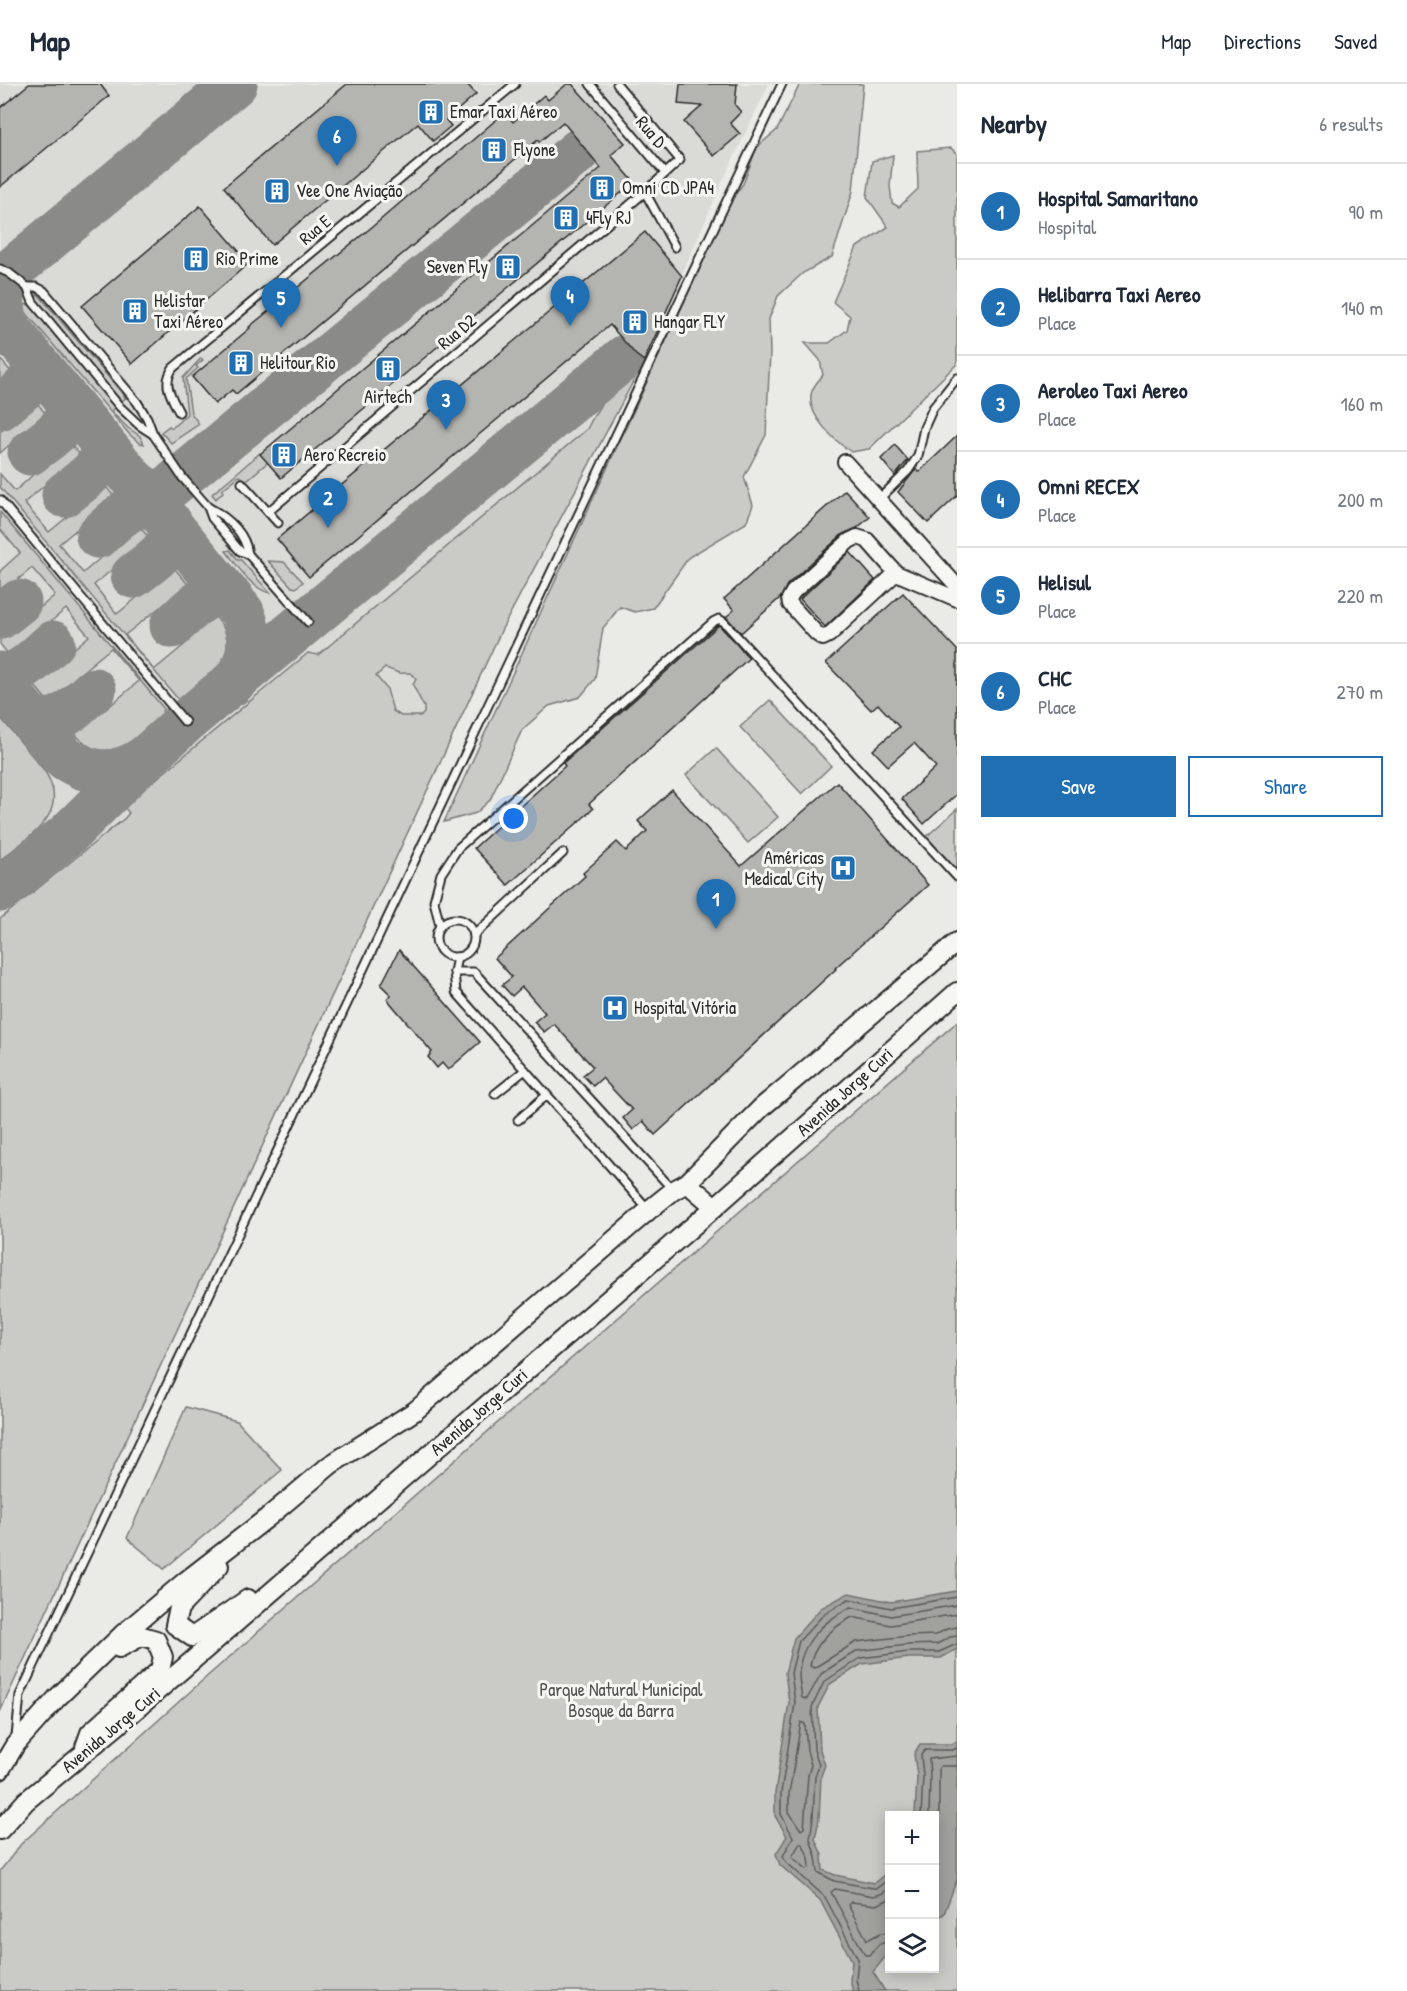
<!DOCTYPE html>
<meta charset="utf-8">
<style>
:root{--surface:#fff;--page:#f6f6f7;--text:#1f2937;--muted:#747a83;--line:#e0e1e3;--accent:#1f6fb2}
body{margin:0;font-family:"Patrick Hand",sans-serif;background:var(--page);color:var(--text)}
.controls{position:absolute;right:18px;bottom:18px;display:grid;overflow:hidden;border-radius:0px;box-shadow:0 3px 15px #0003}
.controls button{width:54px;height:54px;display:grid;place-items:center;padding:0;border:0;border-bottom:2px solid var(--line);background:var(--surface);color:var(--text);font:30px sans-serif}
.you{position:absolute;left:514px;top:735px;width:21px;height:21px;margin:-15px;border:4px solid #fff;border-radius:50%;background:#1a73e8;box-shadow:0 0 0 9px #1a73e833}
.badge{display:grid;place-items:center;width:39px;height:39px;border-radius:50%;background:var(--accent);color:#fff;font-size:20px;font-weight:700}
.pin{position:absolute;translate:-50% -50px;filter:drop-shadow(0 2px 3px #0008)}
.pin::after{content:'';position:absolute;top:32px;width:21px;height:18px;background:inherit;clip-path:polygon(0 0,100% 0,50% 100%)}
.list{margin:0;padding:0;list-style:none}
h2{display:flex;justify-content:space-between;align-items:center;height:78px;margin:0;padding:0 24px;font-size:26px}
h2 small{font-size:20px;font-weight:400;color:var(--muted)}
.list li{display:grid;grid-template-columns:39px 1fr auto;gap:18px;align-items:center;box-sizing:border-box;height:96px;padding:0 24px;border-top:2px solid var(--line)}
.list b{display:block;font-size:22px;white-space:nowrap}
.list p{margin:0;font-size:20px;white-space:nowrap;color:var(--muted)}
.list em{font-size:20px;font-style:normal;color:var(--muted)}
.actions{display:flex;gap:12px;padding:18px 24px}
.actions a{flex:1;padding:14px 0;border:2px solid var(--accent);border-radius:0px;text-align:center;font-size:21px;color:var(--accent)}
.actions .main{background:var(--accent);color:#fff}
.icon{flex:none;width:33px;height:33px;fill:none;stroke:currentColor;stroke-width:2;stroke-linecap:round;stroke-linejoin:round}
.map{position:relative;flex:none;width:957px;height:1907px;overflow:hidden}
header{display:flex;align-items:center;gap:36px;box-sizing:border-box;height:84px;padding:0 30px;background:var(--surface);border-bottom:2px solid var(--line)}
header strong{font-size:28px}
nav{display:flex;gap:33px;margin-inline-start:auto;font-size:21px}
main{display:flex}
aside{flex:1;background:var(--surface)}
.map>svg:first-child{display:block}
</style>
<header>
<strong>Map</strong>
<nav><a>Map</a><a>Directions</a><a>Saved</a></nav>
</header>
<main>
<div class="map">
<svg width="957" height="1907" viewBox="0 0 957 1907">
<rect width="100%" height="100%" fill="#eaeae6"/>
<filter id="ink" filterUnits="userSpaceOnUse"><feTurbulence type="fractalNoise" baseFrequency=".0167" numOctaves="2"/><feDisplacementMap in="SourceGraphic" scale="12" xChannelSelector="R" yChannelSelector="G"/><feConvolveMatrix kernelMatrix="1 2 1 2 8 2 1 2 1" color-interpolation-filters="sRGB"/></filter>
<g filter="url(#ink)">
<!-- built -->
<polygon fill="#dadad6" points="0,0 769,0 723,96 644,277 502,545 435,693 0,1057"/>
<!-- green -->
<g fill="#cacac7" stroke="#7a7a79" stroke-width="1.5" fill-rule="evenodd">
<polygon points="800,0 863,0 853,107 832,173 803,189 778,212 769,235 770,269 766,351 744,393 753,421 746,439 689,473 653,524 635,528 620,523 603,544 595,595 580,613 549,622 522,646 490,716 476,729 444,738 730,118 743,100 757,63 777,46"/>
<path d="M 951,64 L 957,70 L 957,280 L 869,365 L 851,368 C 835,357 804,329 812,307 C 814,301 820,295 823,291 L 820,276 L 805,259 L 829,259 L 847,246 L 850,232 L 833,218 L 857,163 L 888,143 L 867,113 L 872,77 L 893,71 L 890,102 L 892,119 L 899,123 L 918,105 L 917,67 Z"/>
<polygon points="38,210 126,314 121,317 37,217 36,213"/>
<polygon points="27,220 33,223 115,323 111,327 128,344 140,352 144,360 140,359 130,351 22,224"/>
<polygon points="201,274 203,276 196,282 198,284 186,295 191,329 199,340 171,359 161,348 169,342 172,344 187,330 183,294"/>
<polygon points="0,275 20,298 0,314"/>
<path d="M 644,277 L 502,545 L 0,1628 L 0,835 L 125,734 L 129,729 L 124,723 L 126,720 L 308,569 L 318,571 L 587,345 C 596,328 599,319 615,308 L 618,296 L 629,281 ZM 385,584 C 390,585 395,588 399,589 C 408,590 411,586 416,595 L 413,601 L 424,623 L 424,629 L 421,632 L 401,632 L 393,627 L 387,605 L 376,592 Z"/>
<polygon points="29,309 53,339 26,362 19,353 0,369 0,348 9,341 2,333"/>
<path d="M 63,351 L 88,380 L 60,403 L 53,394 L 24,419 L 49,448 L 78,424 L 70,415 L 97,392 L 122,422 L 95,444 L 88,436 L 59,460 L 83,489 L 112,464 L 106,456 L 131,433 L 157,463 L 129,485 L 122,477 L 94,501 L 117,530 L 146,506 L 139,497 L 166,474 L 196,510 L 168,533 L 160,523 L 125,551 L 154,586 L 189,557 L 181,547 L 208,525 C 213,530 219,536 223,543 C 240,576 201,599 181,616 L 177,614 L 0,403 L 0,390 L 15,407 L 43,382 L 37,374 Z"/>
<polygon points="260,369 268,378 247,396 239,392 222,406 223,408 216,415 212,410"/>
<path d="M 0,428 L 164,625 L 162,627 L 164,630 C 144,647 116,679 87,661 C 79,656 74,648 67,641 L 97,616 L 105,626 L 139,597 L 111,564 L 77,592 L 84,601 L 54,625 L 26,591 L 54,567 L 62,575 L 89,552 L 66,525 L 38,548 L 44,556 L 16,580 L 0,560 L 0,543 L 21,527 L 28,534 L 55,511 L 32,484 L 4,507 L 10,514 L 0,523 L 0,487 L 20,469 L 0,445 Z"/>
<path d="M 230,466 L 238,476 L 241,476 L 270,509 C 251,505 237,481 226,467 Z"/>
<polygon points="268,477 284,478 303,498 296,504 292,503"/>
<polygon points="770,616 831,682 802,710 740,643"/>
<path d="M 0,633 L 44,686 C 73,729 30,752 0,776 Z"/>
<polygon points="716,664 778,733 748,759 686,691"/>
<polygon points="957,725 957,789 925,754"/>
<path d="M 957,938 L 957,1907 L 0,1907 L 0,1787 L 21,1760 L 203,1596 ZM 890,1732 L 934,1732 L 934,1884 L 890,1884 Z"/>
<polygon points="186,1323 237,1337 282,1386 164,1485 127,1454"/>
</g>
<!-- water -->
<g fill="#a1a19e" stroke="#727270" stroke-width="1.5">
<polygon points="957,1507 957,1565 941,1574 909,1574 862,1580 830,1600 818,1623 820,1666 825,1681 821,1692 819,1735 815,1755 822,1771 823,1786 835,1791 874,1799 889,1787 889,1868 873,1888 885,1907 853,1907 850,1896 852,1877 820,1816 780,1781 776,1770 787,1752 775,1732 775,1709 789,1618 785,1589 794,1554 821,1524 849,1509 891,1518"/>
<polygon points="957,1657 957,1795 944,1830 935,1835 934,1732 915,1731 917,1692 914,1670 920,1660 952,1660"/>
</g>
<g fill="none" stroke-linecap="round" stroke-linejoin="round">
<!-- shore -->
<g stroke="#5a5a59" stroke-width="1.5">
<path d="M 957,1521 L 891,1532 L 851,1523 C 825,1536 799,1559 799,1591 C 799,1598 801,1607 802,1614 L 807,1615 L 821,1590 L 856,1567 L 908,1561 L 937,1560 L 950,1553 L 957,1552"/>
<path d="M 957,1530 L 891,1541 L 852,1533 C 832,1544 814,1559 810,1582 L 814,1584 L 856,1558 L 908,1552 L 935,1551 L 947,1545 L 957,1543"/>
<polygon points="801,1638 805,1640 807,1667 811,1681 808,1691 804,1744 801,1746 789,1728 789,1710"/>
<polyline points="921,1732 923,1692 921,1671 925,1666 952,1666 957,1664"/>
<polyline points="929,1732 930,1692 929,1675 957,1672"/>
<polyline points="934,1742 939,1729 939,1684 941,1682 957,1682"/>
<polygon points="800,1759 803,1761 809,1774 810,1783 807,1785 792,1773"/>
<polyline points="890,1794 877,1804 873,1804 834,1797 818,1788 816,1773 810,1755 813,1734 815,1692 819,1681 814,1666 812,1623 824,1598 860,1574 909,1568 939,1568 957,1560"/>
<polyline points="890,1804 881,1810 873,1812 835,1805 831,1808 865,1871 869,1871 879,1860 890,1857"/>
<polyline points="890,1815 876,1821 851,1818 848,1821 867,1856 881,1849 890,1848"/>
<polyline points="859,1907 856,1895 858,1875 825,1813 786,1778 783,1772 793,1753 781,1730 781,1709 795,1619 791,1589 799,1557 825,1529 849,1515 891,1524 957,1513"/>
</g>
<!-- taxiway -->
<g stroke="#8a8a88" stroke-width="45">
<path d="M 9,189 C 0,209 0,230 12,249 L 242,528 C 253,555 251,579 231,601"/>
<polyline points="0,196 235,0"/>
<path d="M 0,324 C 16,310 39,299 32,275"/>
<path d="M 30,369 C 47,355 75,341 67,316"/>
<path d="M 134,397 C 145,406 153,411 167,405 L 580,66"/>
<path d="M 64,411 C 82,396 108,383 101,357"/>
<path d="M 98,452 C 116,437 133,414 158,424"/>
<path d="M 133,492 C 150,478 177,464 170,439"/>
<polyline points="0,533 19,518"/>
<path d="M 172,542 C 189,528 209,501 232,514"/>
<path d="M 0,590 C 20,594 38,571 53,559"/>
<path d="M 0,597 L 63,673 C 92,692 113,693 143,676"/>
<path d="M 29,632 C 59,646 72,624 94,606"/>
<polyline points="0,806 68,750 143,676 185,638 625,273"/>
</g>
</g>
<!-- building -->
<g fill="#b4b4b1" stroke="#2b2b2b" stroke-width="1.5">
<polygon points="29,0 100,0 109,12 0,103 0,24"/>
<polygon points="347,0 467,0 476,10 446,36 451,42 433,57 418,39 272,161 224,103"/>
<polygon points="567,0 572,0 625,59 611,71 634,98 281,394 260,370 601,84 563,38 539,58 538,56 236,310 232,306 215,320 192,293 250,244 249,243 378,138 505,28 513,38 544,11 548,16"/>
<polygon points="680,0 737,0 735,21 741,28 730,39 740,50 714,72 684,38 702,22 678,20"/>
<polygon points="200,122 249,179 132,280 82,222"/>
<polygon points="645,148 682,192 644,277 636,271 610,241 309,493 277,455"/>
<polygon points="957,352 957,412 928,439 898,408 916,385 919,388"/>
<polygon points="895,361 908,376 895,392 881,375"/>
<polygon points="845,406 870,433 857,444 843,450 787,501 781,513 741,549 726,533 734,526 724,515"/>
<polygon points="850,468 875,496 825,543 800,515"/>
<polygon points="903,509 957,566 957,710 924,740 902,715 936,683 914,659 888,682 873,666 899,643 878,620 871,626 826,579"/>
<polygon points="719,541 749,574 589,720 593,725 508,801 474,764 565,682 563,679"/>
<polygon points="837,698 928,801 835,884 836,885 655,1051 643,1037 633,1046 623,1034 632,1026 602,994 593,1002 583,991 593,983 554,940 544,948 534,938 545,929 522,903 512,912 502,901 512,893 495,874 585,792 583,789 617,758 626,767 647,747 638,737 672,706 741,782"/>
<polygon points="399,866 480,958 448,986 442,979 437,984 428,973 432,968 387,915 391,911 381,901"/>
</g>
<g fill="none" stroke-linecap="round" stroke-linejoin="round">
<defs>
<g id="service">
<polyline points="590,0 665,89"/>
<polyline points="645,108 675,163"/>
<polyline points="0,185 9,189 27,203"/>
<polyline points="27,203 36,203 44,207 137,318 147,334 153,350 182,393 208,423 212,434 240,467 248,470 308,538"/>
<polyline points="27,203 33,218 120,323 139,341 153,350"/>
<path d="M 179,328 C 171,312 162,300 173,284 L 515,0"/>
<polyline points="242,399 278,439"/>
<polyline points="879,415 908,387 918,372 924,344 933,324 957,294"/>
<polyline points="0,416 185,638"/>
<path d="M 208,423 C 227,433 245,447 248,470"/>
<polyline points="268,428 645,108 680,76 617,0"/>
<circle cx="455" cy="854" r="19"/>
<polyline points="440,842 434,817 441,790 458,764 713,538 719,535 724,538 957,793"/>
<polyline points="474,851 563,769"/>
<polyline points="457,873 454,888 456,908 647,1124"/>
<polyline points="454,888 474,888 673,1106"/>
<polyline points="495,1010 525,986"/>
<polyline points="518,1036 547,1011"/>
<polyline points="16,1653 20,1611 782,0"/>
</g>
<g id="minor">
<polyline points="845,378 957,502"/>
<polyline points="896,489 829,551 823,554 817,550 790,520 789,515 793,508 849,457 857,453 867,456 896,489 957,515"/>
</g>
<g id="tertiary">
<polyline points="687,1099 715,1123"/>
<polyline points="219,1482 179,1524 175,1541 192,1553 248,1515"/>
<polyline points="85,1663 90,1649 160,1586 163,1573 156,1556 142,1552 119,1564"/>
<polyline points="0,1686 15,1661 57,1614 123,1550 187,1496 267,1434 330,1381 415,1327 649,1126 674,1106 687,1099 761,1024 957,858"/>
<polyline points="0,1746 26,1717 118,1641 715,1123 957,908"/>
</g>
</defs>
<!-- service casing -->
<use href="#service" stroke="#2b2b2b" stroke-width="11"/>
<!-- minor casing -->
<use href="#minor" stroke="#2b2b2b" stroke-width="18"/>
<!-- tertiary casing -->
<use href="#tertiary" stroke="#2b2b2b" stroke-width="22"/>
<!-- service -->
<use href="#service" stroke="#f6f6f2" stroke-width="7"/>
<!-- minor -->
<use href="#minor" stroke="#f6f6f2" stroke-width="14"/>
<!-- tertiary -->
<use href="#tertiary" stroke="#f6f6f2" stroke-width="18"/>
</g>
</g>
<!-- icons -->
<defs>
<symbol id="building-square" viewBox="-11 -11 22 22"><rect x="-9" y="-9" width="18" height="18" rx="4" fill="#1f6fb2" stroke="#f6f6f2"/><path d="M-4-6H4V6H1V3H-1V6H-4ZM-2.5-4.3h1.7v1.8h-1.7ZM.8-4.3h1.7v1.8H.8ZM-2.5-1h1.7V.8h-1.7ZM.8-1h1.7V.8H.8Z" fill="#fff"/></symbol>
<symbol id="hospital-square" viewBox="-11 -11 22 22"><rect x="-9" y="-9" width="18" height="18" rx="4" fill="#1f6fb2" stroke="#f6f6f2"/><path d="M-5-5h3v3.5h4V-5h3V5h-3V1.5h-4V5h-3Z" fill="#fff"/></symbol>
</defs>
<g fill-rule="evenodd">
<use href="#building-square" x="416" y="13" width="30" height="30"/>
<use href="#building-square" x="479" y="51" width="30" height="30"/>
<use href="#building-square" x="587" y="89" width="30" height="30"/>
<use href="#building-square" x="262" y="92" width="30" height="30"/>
<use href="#building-square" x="551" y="119" width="30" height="30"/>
<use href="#building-square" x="181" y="160" width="30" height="30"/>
<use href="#building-square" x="493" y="168" width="30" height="30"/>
<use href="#building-square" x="120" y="212" width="30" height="30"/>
<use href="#building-square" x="620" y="223" width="30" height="30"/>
<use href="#building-square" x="226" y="264" width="30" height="30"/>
<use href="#building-square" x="373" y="270" width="30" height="30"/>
<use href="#building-square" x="269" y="356" width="30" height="30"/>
<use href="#hospital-square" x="828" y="769" width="30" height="30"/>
<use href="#hospital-square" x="600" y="909" width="30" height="30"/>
</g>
<g text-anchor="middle" stroke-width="6" stroke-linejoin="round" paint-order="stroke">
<!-- poi labels -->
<g font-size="18" fill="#2b2b2b" stroke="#f6f6f2" text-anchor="start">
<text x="450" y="34">Emar Taxi Aéreo</text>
<text x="514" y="72">Flyone</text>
<text x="622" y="110">Omni CD JPA4</text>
<text x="296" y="113">Vee One Aviação</text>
<text x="586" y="140">4Fly RJ</text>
<text x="216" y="181">Rio Prime</text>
<text x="488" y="189" text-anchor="end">Seven Fly</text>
<text x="154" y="223">Helistar<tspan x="154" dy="21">Taxi Aéreo</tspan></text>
<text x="654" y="244">Hangar FLY</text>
<text x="260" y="285">Helitour Rio</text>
<text x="388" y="319" text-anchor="middle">Airtech</text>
<text x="304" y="377">Aero Recreio</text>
<text x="824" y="780" text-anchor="end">Américas<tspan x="824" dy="21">Medical City</tspan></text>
<text x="634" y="930">Hospital Vitória</text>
</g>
<!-- street labels -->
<g font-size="18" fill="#2b2b2b" stroke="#f6f6f2">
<text transform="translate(651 48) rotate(50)" y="6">Rua D</text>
<text transform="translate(315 146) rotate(-40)" y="6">Rua E</text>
<text transform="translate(457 248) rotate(-40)" y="6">Rua D2</text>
<text transform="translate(845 1008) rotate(-42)" y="6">Avenida Jorge Curi</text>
<text transform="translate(479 1328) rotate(-41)" y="6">Avenida Jorge Curi</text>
<text transform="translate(111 1646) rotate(-40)" y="6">Avenida Jorge Curi</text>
</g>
<!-- park labels -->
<g font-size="18" fill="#535352" stroke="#f6f6f2">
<text x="621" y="1612">Parque Natural Municipal<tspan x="621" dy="21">Bosque da Barra</tspan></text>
</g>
</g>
</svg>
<div class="controls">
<button>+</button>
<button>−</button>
<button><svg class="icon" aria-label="layers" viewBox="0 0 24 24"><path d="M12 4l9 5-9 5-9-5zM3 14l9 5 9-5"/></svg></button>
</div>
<div class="you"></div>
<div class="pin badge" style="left:716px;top:845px">1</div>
<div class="pin badge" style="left:328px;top:444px">2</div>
<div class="pin badge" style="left:446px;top:346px">3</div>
<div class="pin badge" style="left:570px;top:242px">4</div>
<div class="pin badge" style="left:281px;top:244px">5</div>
<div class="pin badge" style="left:337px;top:82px">6</div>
</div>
<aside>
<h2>Nearby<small>6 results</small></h2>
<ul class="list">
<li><span class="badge">1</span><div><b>Hospital Samaritano</b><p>Hospital</p></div><em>90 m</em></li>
<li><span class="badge">2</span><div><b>Helibarra Taxi Aereo</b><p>Place</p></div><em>140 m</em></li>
<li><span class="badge">3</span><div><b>Aeroleo Taxi Aereo</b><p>Place</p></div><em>160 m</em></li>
<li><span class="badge">4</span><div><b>Omni RECEX</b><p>Place</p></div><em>200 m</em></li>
<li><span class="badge">5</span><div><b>Helisul</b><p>Place</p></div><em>220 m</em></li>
<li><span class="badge">6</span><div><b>CHC</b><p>Place</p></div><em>270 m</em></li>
</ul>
<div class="actions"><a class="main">Save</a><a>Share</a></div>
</aside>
</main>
